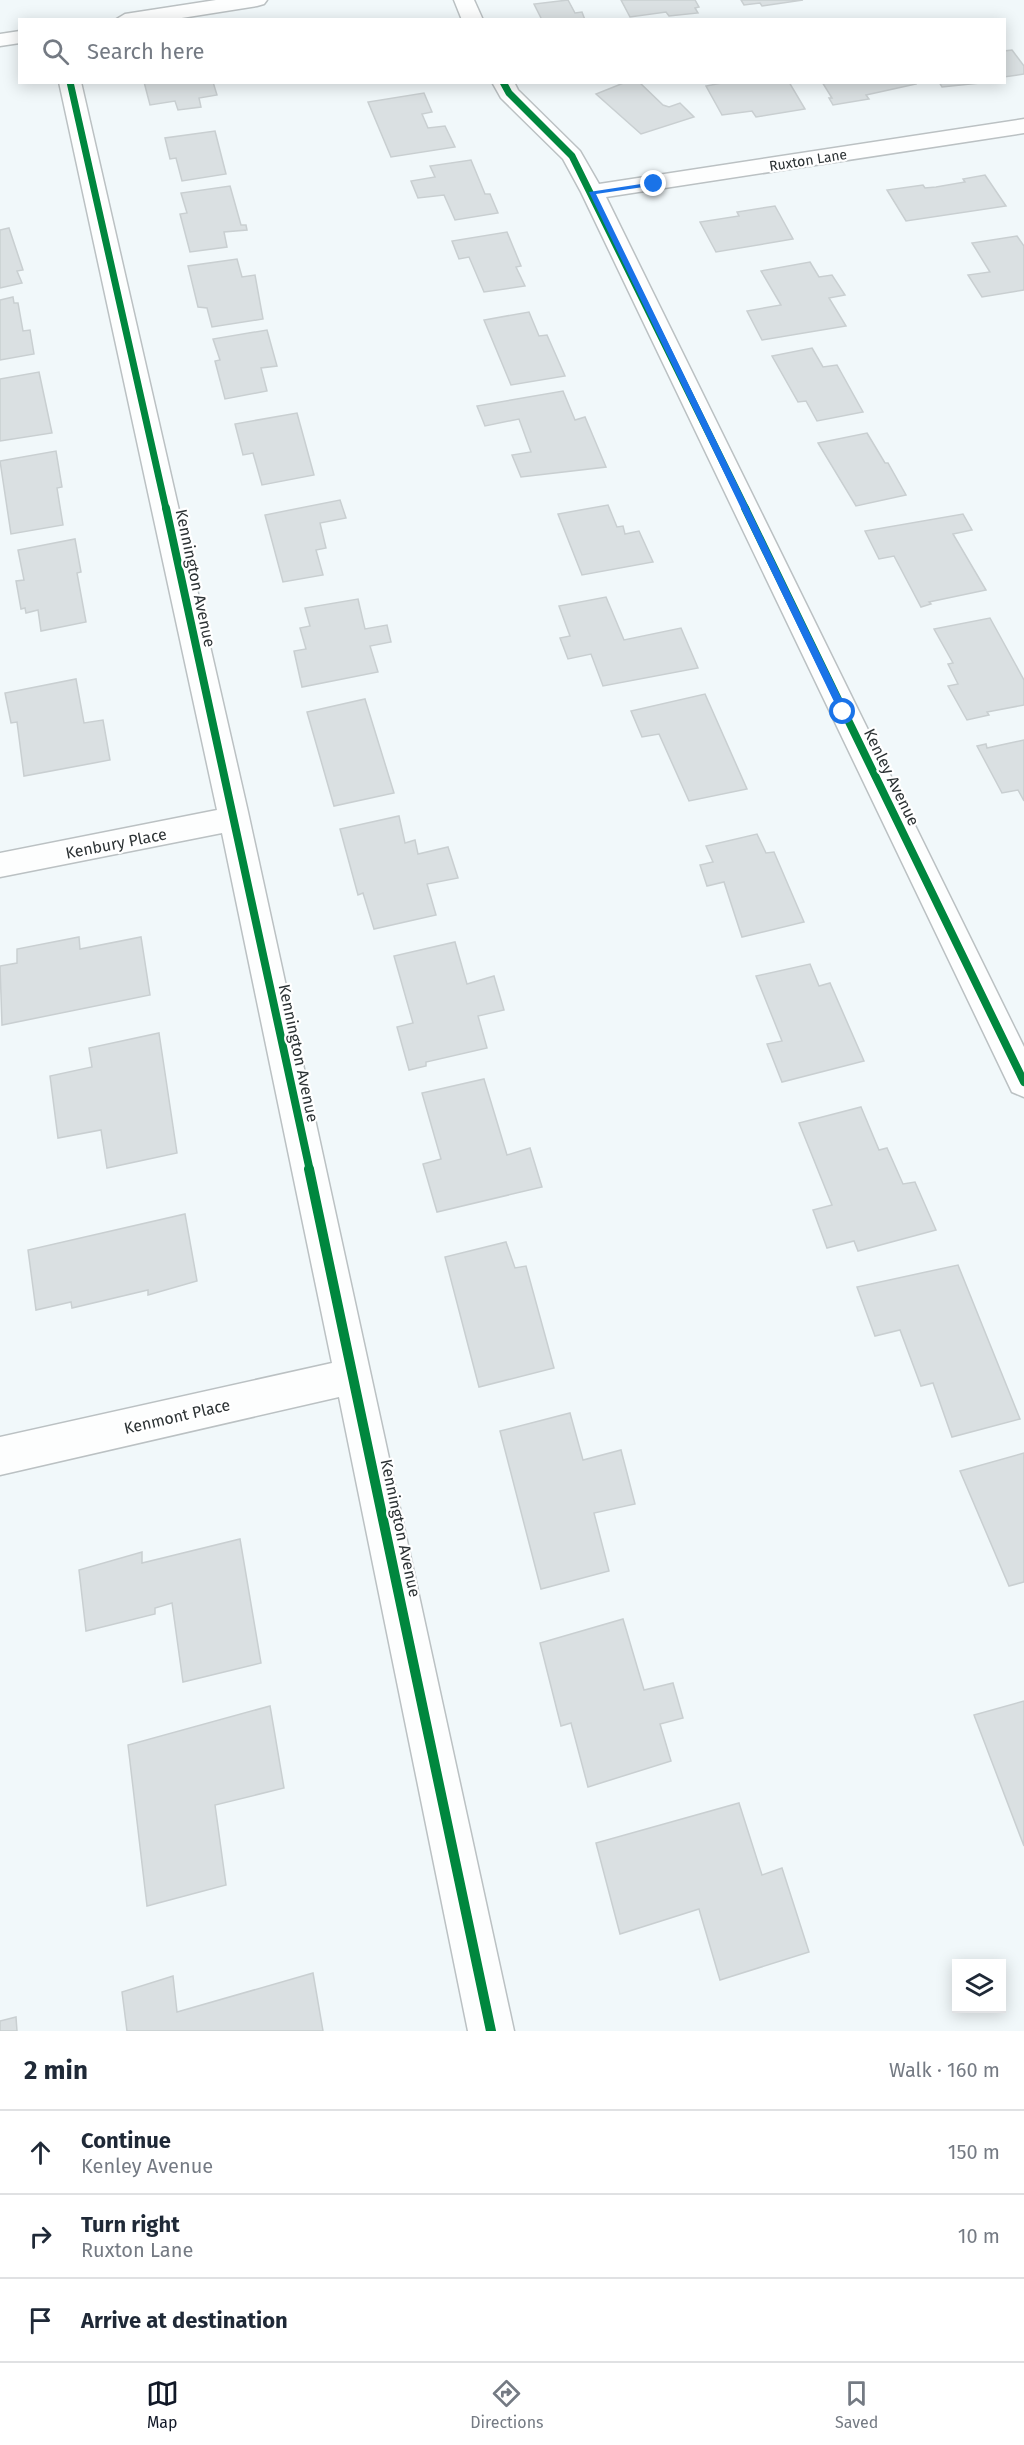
<!DOCTYPE html>
<meta charset="utf-8">
<style>
:root{--surface:#fff;--page:#f6f6f7;--text:#1f2937;--muted:#747a83;--line:#e0e1e3;--accent:#111827}
body{margin:0;font-family:"Fira Sans",sans-serif;background:var(--page);color:var(--text)}
.controls{position:absolute;right:18px;bottom:18px;display:grid;overflow:hidden;border-radius:0px;box-shadow:0 3px 15px #0003}
.controls button{width:54px;height:54px;display:grid;place-items:center;padding:0;border:0;border-bottom:2px solid var(--line);background:var(--surface);color:var(--text);font:30px sans-serif}
.stop{position:absolute;width:18px;height:18px;margin:-14px;border:4px solid #1a73e8;border-radius:50%;background:#fff}
.stop.end{background:#1a73e8;border-color:#fff;box-shadow:0 2px 6px #0008}
.list{margin:0;padding:0;list-style:none}
h2{display:flex;justify-content:space-between;align-items:center;height:78px;margin:0;padding:0 24px;font-size:26px}
h2 small{font-size:20px;font-weight:400;color:var(--muted)}
.list li{display:grid;grid-template-columns:39px 1fr auto;gap:18px;align-items:center;box-sizing:border-box;height:84px;padding:0 24px;border-top:2px solid var(--line)}
.list b{display:block;font-size:22px;white-space:nowrap}
.list p{margin:0;font-size:20px;white-space:nowrap;color:var(--muted)}
.list em{font-size:20px;font-style:normal;color:var(--muted)}
.icon{flex:none;width:33px;height:33px;fill:none;stroke:currentColor;stroke-width:2;stroke-linecap:round;stroke-linejoin:round}
.map{position:relative;flex:none;width:1024px;height:2031px;overflow:hidden}
.search{position:absolute;background:var(--surface);box-shadow:0 3px 15px #0003;left:18px;right:18px;top:18px;height:66px;display:flex;align-items:center;gap:15px;box-sizing:border-box;padding:0 21px;border-radius:0px;color:var(--muted);font-size:22px}
.sheet{height:330px;background:var(--surface)}
nav{display:flex;justify-content:space-around;align-items:center;box-sizing:border-box;height:84px;border-top:2px solid var(--line);background:var(--surface);font-size:16px;color:var(--muted)}
nav a{display:grid;justify-items:center;gap:3px}
nav .on{color:var(--accent)}
.map>svg:first-child{display:block}
</style>
<div class="map">
<svg width="1024" height="2031" viewBox="0 0 1024 2031">
<rect width="100%" height="100%" fill="#f1f8fa"/>
<!-- building -->
<g fill="#dae0e2" stroke="#c9cfd1" stroke-width="1.5">
<polygon points="568,0 575,13 582,12 585,20 542,20 534,4"/>
<polygon points="621,0 695,0 699,7 695,8 698,13 669,16 666,12 630,17"/>
<polygon points="741,0 803,0 762,6 760,3 744,5"/>
<polygon points="1012,50 1024,66 1024,74 1004,77 1004,51"/>
<polygon points="144,82 213,82 217,95 199,98 201,107 178,110 175,101 150,105"/>
<polygon points="626,82 639,82 663,105 669,107 680,103 694,117 641,134 596,94"/>
<polygon points="727,82 789,82 805,109 756,117 752,111 722,115 706,86"/>
<polygon points="822,82 915,82 916,84 866,95 869,99 833,105 829,98 832,98"/>
<polygon points="939,82 990,82 942,87"/>
<polygon points="424,93 432,112 422,114 428,128 445,126 455,147 391,157 368,102"/>
<polygon points="215,131 226,174 182,181 176,158 170,159 165,138"/>
<polygon points="471,160 485,194 490,194 498,213 455,220 444,195 418,198 411,181 435,177 430,166"/>
<polygon points="985,175 1006,206 906,221 887,190 923,185 925,188 936,187 965,182 963,179"/>
<polygon points="230,186 241,225 246,225 247,230 224,232 227,247 190,252 180,214 187,213 181,193"/>
<polygon points="775,206 793,239 716,252 700,222 739,216 737,212"/>
<polygon points="9,228 23,270 17,271 22,283 0,288 0,230"/>
<polygon points="507,232 521,266 516,267 525,286 484,292 469,257 459,259 452,241"/>
<polygon points="1017,236 1024,246 1024,290 982,297 968,275 990,272 972,243"/>
<polygon points="237,259 242,277 255,275 263,319 212,327 207,308 198,307 188,266"/>
<polygon points="810,262 819,277 832,275 845,295 829,298 846,326 762,340 747,311 781,305 761,271"/>
<polygon points="13,297 14,303 18,303 23,331 30,330 34,354 0,360 0,300"/>
<polygon points="529,312 539,336 547,335 565,376 511,385 484,320"/>
<polygon points="267,330 277,366 261,368 267,391 225,399 215,361 220,360 213,339"/>
<polygon points="812,348 823,367 837,365 863,412 817,421 806,401 798,402 772,356"/>
<polygon points="39,372 52,433 0,441 0,379"/>
<polygon points="563,391 575,420 585,417 606,467 521,477 512,455 531,452 519,419 485,426 477,406"/>
<polygon points="297,413 314,475 262,485 253,453 243,455 235,424"/>
<polygon points="867,433 885,463 888,463 906,495 856,506 818,443"/>
<polygon points="56,451 62,487 57,488 63,525 11,534 0,461"/>
<polygon points="340,500 346,518 320,523 326,548 316,550 323,575 283,582 265,515"/>
<polygon points="608,505 617,527 623,526 625,534 639,531 653,562 582,575 558,514"/>
<polygon points="963,514 972,530 953,534 986,590 929,602 931,604 921,607 894,556 879,559 865,531"/>
<polygon points="75,539 81,572 77,573 86,622 41,631 38,610 26,613 25,608 21,609 16,581 24,580 18,550"/>
<polygon points="606,597 624,640 681,628 698,668 603,686 591,654 568,659 560,638 570,636 559,606"/>
<polygon points="358,599 365,629 387,625 391,642 370,646 378,672 302,687 294,651 306,649 300,628 310,626 305,608"/>
<polygon points="990,618 1024,680 1024,705 987,712 989,715 967,720 948,686 958,684 948,664 953,663 934,629"/>
<polygon points="76,679 84,723 103,720 110,760 24,776 17,722 11,723 5,693"/>
<polygon points="705,694 747,789 689,801 659,734 642,737 631,711"/>
<polygon points="365,699 394,793 334,806 307,712"/>
<polygon points="1024,740 1024,801 1018,790 1002,793 977,746 986,744 987,748"/>
<polygon points="399,816 405,843 415,840 418,854 448,847 458,878 427,884 436,915 374,929 363,893 358,895 340,829"/>
<polygon points="757,834 766,853 774,852 804,922 742,937 724,882 707,886 700,865 713,862 706,846"/>
<polygon points="79,937 80,949 141,937 150,995 2,1025 0,966 17,963 17,949"/>
<polygon points="455,942 467,984 494,976 504,1010 478,1016 487,1048 426,1062 426,1066 409,1070 397,1027 413,1023 394,956"/>
<polygon points="810,964 819,986 830,983 864,1061 782,1082 767,1044 782,1041 756,976"/>
<polygon points="159,1033 177,1153 107,1168 101,1130 58,1138 50,1076 92,1067 89,1048"/>
<polygon points="484,1079 507,1155 530,1148 542,1187 437,1212 423,1164 441,1159 422,1093"/>
<polygon points="861,1107 879,1150 887,1148 903,1184 915,1182 936,1230 858,1251 854,1241 827,1248 813,1210 832,1205 799,1123"/>
<polygon points="185,1214 197,1281 148,1295 148,1290 72,1308 71,1302 36,1310 28,1250"/>
<polygon points="506,1242 515,1268 526,1266 554,1368 479,1387 445,1257"/>
<polygon points="958,1265 1020,1419 952,1437 933,1383 921,1386 900,1330 875,1336 857,1287"/>
<polygon points="570,1413 583,1460 621,1450 635,1504 594,1513 609,1571 541,1589 500,1431"/>
<polygon points="1024,1453 1024,1582 1009,1586 960,1471"/>
<polygon points="240,1539 261,1663 183,1682 172,1603 155,1608 155,1614 86,1631 79,1570 142,1552 142,1563"/>
<polygon points="623,1619 644,1690 673,1683 683,1718 660,1724 671,1761 588,1787 571,1723 561,1726 540,1643"/>
<polygon points="1024,1701 1024,1846 974,1715"/>
<polygon points="270,1706 284,1788 215,1805 226,1885 147,1906 128,1745"/>
<polygon points="739,1803 762,1875 782,1868 809,1952 720,1980 699,1909 620,1934 596,1843"/>
<polygon points="313,1973 323,2031 127,2031 122,1992 173,1976 177,2012"/>
<polygon points="16,2017 17,2031 0,2031 0,2021"/>
</g>
<g fill="none" stroke-linecap="round" stroke-linejoin="round">
<defs>
<g id="minor">
<polygon points="216,0 267,0 264,4 257,6 169,20 115,20 125,14"/>
<polygon points="454,0 474,0 483,20 462,20"/>
<polygon points="20,31 20,43 0,46 0,34"/>
<polygon points="59,82 81,82 248,812 514,2031 468,2031 339,1397 0,1475 0,1437 332,1363 222,833 0,877 0,853 217,810"/>
<polygon points="492,82 514,82 518,90 580,151 599,184 1024,119 1024,133 606,197 1024,1047 1024,1097 1012,1092 581,192 563,159 501,98"/>
</g>
</defs>
<!-- minor casing -->
<use href="#minor" stroke="#bbc1c3" stroke-width="3"/>
<!-- minor -->
<use href="#minor" fill="#fdfefe" fill-rule="evenodd"/>
<defs>
<g id="cycleway-far2">
<polyline points="70,82 166,509"/>
<polyline points="503,82 509,93 572,156 746,509"/>
</g>
<g id="cycleway-far1">
<polyline points="166,508 310,1171"/>
<polyline points="745,508 1024,1082"/>
</g>
<polyline id="cycleway" points="309,1169 491,2031"/>
</defs>
<!-- cycleway-far2 casing -->
<use href="#cycleway-far2" stroke="#fff" stroke-width="10"/>
<!-- cycleway-far1 casing -->
<use href="#cycleway-far1" stroke="#fff" stroke-width="12"/>
<!-- cycleway casing -->
<use href="#cycleway" stroke="#fff" stroke-width="14"/>
<!-- cycleway-far2 -->
<use href="#cycleway-far2" stroke="#00873e" stroke-width="7"/>
<!-- cycleway-far1 -->
<use href="#cycleway-far1" stroke="#00873e" stroke-width="8"/>
<!-- cycleway -->
<use href="#cycleway" stroke="#00873e" stroke-width="10"/>
</g>
<!-- route -->
<polygon fill="#1a73e8" points="654,182 657,185 596,194 848,712 846,715 839,712 589,192"/>
<g text-anchor="middle" stroke-width="4.5" stroke-linejoin="round" paint-order="stroke">
<!-- far-street labels -->
<g font-size="14" fill="#2c3234" stroke="#fff">
<text transform="translate(808 160) rotate(-9)" y="5">Ruxton Lane</text>
</g>
<!-- street labels -->
<g font-size="16" fill="#2c3234" stroke="#fff">
<text transform="translate(196 578) rotate(78)" y="6">Kennington Avenue</text>
<text transform="translate(892 777) rotate(64)" y="6">Kenley Avenue</text>
<text transform="translate(116 843) rotate(-11)" y="6">Kenbury Place</text>
<text transform="translate(299 1053) rotate(78)" y="6">Kennington Avenue</text>
<text transform="translate(177 1416) rotate(-13)" y="6">Kenmont Place</text>
<text transform="translate(401 1528) rotate(78)" y="6">Kennington Avenue</text>
</g>
</g>
</svg>
<div class="controls">
<button><svg class="icon" aria-label="layers" viewBox="0 0 24 24"><path d="M12 4l9 5-9 5-9-5zM3 14l9 5 9-5"/></svg></button>
</div>
<div class="stop" style="left:843px;top:712px"></div>
<div class="stop end" style="left:654px;top:184px"></div>
<div class="search"><svg class="icon" aria-label="search" viewBox="0 0 24 24"><circle cx="10" cy="10" r="6"/><path d="M15 15l6 6"/></svg>Search here</div>
</div>
<section class="sheet">
<h2>2 min<small>Walk · 160 m</small></h2>
<ul class="list">
<li><svg class="icon" aria-label="ahead" viewBox="0 0 24 24"><path d="M12 20V5M6 11l6-6 6 6"/></svg><div><b>Continue</b><p>Kenley Avenue</p></div><em>150 m</em></li>
<li><svg class="icon" aria-label="right" viewBox="0 0 24 24"><path d="M7 20v-9h11M14 6l5 5-5 5"/></svg><div><b>Turn right</b><p>Ruxton Lane</p></div><em>10 m</em></li>
<li><svg class="icon" aria-label="arrive" viewBox="0 0 24 24"><path d="M6 21V4h12l-3 4 3 4H6"/></svg><div><b>Arrive at destination</b></div></li>
</ul>
</section>
<nav>
<a class="on"><svg class="icon" aria-label="map" viewBox="0 0 24 24"><path d="M3 6l6-2 6 2 6-2v14l-6 2-6-2-6 2zM9 4v14M15 6v14"/></svg>Map</a>
<a><svg class="icon" aria-label="directions" viewBox="0 0 24 24"><path d="M12 3l9 9-9 9-9-9zM9 14v-3h6M13 9l2 2-2 2"/></svg>Directions</a>
<a><svg class="icon" aria-label="saved" viewBox="0 0 24 24"><path d="M7 4h10v16l-5-4-5 4z"/></svg>Saved</a>
</nav>
